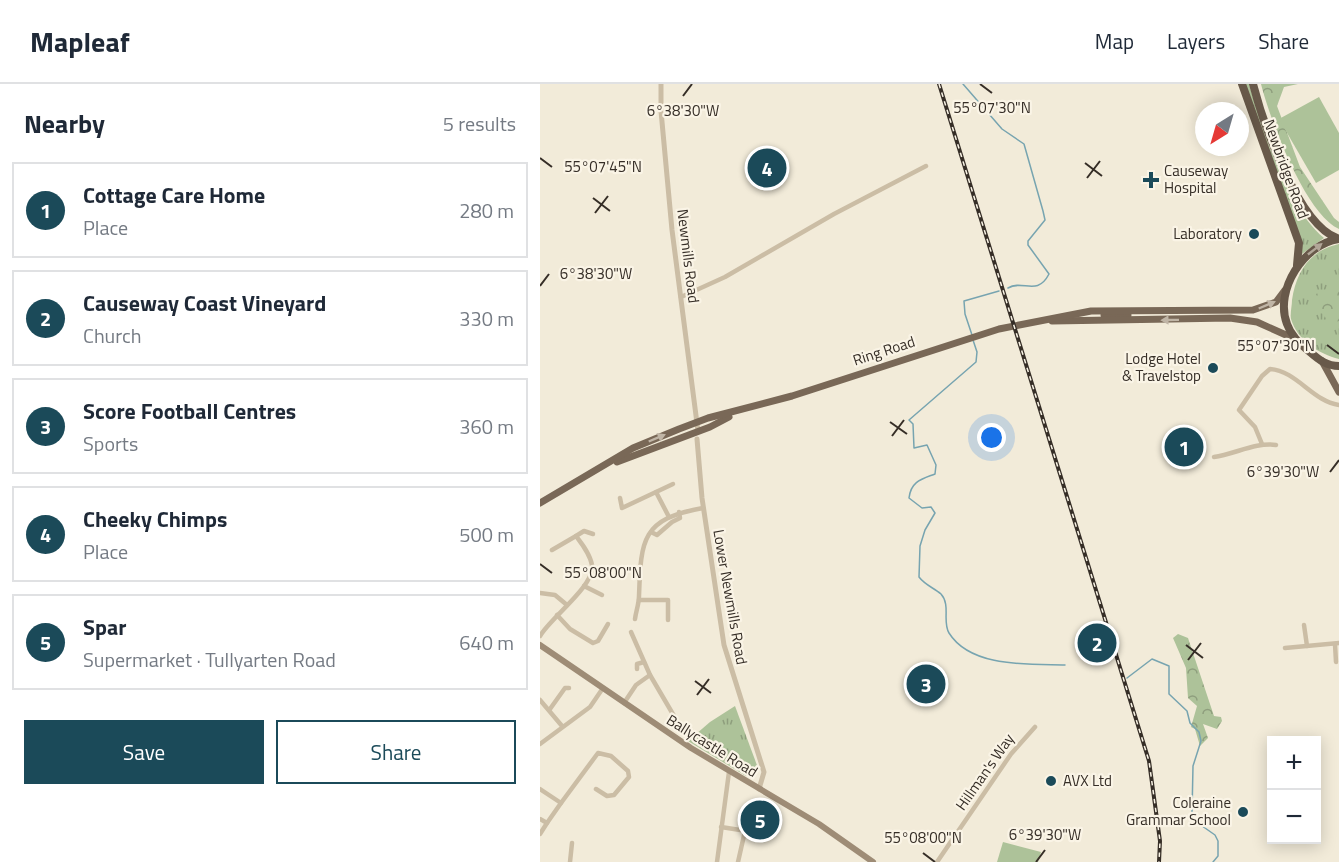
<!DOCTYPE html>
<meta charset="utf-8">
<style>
:root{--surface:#fff;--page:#f6f6f7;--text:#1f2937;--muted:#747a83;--line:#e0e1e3;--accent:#1b4a59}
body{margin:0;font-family:"Titillium Web",sans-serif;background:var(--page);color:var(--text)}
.controls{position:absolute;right:18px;bottom:18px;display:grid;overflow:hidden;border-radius:0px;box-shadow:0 3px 15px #0003}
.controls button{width:54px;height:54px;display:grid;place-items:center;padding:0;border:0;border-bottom:2px solid var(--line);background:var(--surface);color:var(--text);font:30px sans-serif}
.compass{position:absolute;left:655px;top:18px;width:54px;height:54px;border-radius:50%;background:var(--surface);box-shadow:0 3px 15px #0003;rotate:217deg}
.you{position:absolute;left:452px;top:354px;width:21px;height:21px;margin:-15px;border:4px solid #fff;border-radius:50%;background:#1a73e8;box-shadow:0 0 0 9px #1a73e833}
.badge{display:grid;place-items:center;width:39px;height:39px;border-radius:50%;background:var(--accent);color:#fff;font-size:20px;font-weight:700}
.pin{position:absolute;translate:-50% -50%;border:3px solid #fff;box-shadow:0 2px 6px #0006}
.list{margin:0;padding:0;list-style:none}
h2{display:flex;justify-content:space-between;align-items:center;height:78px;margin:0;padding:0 24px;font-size:26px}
h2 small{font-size:20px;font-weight:400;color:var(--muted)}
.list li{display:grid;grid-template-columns:39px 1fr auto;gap:18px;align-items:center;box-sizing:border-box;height:96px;margin:0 12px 12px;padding:0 12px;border:2px solid var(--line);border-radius:0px}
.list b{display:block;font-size:22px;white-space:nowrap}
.list p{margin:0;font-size:20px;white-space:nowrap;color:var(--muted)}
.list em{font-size:20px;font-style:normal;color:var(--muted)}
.actions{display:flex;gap:12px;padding:18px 24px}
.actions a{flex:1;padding:14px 0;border:2px solid var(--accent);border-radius:0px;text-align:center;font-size:21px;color:var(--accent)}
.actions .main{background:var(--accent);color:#fff}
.map{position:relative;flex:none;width:799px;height:778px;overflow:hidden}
header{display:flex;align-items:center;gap:36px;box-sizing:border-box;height:84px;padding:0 30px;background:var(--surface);border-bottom:2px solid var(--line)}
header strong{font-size:28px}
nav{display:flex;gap:33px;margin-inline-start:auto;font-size:21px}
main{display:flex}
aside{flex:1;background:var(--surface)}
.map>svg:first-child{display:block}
</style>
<header>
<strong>Mapleaf</strong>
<nav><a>Map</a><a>Layers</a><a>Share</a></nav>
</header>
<main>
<aside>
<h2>Nearby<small>5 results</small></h2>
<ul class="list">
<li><span class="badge">1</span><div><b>Cottage Care Home</b><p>Place</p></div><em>280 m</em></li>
<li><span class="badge">2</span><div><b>Causeway Coast Vineyard</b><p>Church</p></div><em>330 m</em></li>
<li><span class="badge">3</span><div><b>Score Football Centres</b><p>Sports</p></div><em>360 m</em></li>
<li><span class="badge">4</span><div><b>Cheeky Chimps</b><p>Place</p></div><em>500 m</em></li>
<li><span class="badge">5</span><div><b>Spar</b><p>Supermarket · Tullyarten Road</p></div><em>640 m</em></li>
</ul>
<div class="actions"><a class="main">Save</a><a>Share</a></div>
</aside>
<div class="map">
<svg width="799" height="778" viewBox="0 0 799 778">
<defs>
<pattern id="grass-tufts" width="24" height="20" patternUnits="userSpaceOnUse" patternTransform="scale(1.5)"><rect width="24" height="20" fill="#adc299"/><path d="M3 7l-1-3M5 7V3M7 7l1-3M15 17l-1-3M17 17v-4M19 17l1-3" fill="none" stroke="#8e9e7d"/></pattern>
<pattern id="forest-crowns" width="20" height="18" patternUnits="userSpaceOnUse" patternTransform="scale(1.5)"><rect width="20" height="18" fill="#adc299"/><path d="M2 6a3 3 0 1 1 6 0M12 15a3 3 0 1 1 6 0" fill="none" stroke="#8e9e7d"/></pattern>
</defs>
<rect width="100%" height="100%" fill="#f2ebd9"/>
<!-- grass -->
<g fill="url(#grass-tufts)">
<path d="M 705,0 L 709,0 C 723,47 746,122 784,154 L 762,170 L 761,157 Z"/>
<path d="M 799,160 L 799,275 C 779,270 757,256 751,235 C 750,229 752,222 752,216 C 756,188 770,166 799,160 Z"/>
<polygon points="195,622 218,684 206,692 148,657 170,638"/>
</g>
<!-- forest -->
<g fill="url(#forest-crowns)">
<path d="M 721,0 L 758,0 L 744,3 L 737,22 L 760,83 L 794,134 L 799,138 L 799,145 C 765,130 730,35 721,0 Z"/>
<polygon points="799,199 799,237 790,240 780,226 776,210"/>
<polygon points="638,550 648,554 674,632 681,633 682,637 677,645 663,640 668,654 660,662 655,645 651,643 657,622 648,614 646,584 633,554"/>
</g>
<!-- pitch -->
<g fill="#adc299">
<polygon points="779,13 799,49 799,86 776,99 739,35"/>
<polygon points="463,758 501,768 498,778 457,778"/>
</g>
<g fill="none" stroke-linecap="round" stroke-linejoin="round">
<!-- stream -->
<g stroke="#77a4b0" stroke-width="1.5">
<path d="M 423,0 L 462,45 L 484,60 L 503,127 L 505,136 L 488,157 L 488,161 L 509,190 C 497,213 483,195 468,204"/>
<polyline points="432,251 425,230 424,217 459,207"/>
<path d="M 433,256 L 437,268 L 436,278 L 369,336 L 373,340 L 374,364 L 387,361 L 396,381 L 395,390 C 382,395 371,397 369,414 L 382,424 L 391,423 L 395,429 L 385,446 L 380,462 L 379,493 C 385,501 394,504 401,510 C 411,521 402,538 409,549 C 431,584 489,580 525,581"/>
<polyline points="587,594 612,575 629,582 629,610 647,627 650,639 659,648 661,657 653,682 652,729 655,737 675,751 678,757 678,772 673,778"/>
</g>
<!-- minor -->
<g stroke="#cbbda5" stroke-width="4.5">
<polyline points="141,213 185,193 294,130 386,82"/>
<path d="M 722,360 L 715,343 L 699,326 L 722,292 L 730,285 C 757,287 772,317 799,321"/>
<path d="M 674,373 C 695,370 716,358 736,361"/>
<polyline points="116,408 133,400"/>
<polyline points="80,414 82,424 116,408 129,433"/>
<polyline points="111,448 117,451 132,438 140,434 139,428"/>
<polyline points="36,452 44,447 53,450"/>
<polyline points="44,502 62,511"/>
<polyline points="0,509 15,511 27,521"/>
<polyline points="99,516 128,516 128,536"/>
<polyline points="17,531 30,545 53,559 58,557 68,540"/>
<path d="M 95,535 C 96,527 99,520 99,512 C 101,456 101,435 163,424"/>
<polyline points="764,541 767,562"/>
<polyline points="91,548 110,591"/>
<path d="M 0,552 C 11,533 55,502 52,481 C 50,470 42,460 36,452 L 12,466"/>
<polyline points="795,560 796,578"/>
<polyline points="745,564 799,559"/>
<polyline points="97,585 97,580 104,578"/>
<polyline points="0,616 22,642"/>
<polyline points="84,619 96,601 110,591 144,649 149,649"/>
<polyline points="10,625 25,604 29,604"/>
<polyline points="0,660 50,623 63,604"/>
<polyline points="0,705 21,719 7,739 0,735"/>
<polyline points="21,719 58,669 71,672 88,687 89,693 74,711 67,712 56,705"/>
<polyline points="181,743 225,750"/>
<polyline points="0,750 7,739"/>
<polyline points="30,778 32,759"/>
<polyline points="177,778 189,688"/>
<polyline points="198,778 205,747"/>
<polyline points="397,778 471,670 495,643"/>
</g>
<!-- tertiary -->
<g stroke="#cbbda5" stroke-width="5">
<polyline points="121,0 121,27 132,146 158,347"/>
<polyline points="157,355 162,414 184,561 224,688 219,705"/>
</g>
<!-- secondary -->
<polyline stroke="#9e8c76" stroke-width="6" points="0,561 151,664 279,740 333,778"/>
<!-- primary -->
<g stroke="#796857" stroke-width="7">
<polyline points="564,231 588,231"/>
<polyline points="512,237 690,234 717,238 755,255"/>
<polyline points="782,277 799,308"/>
<polyline points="77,378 170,343 189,333"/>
<polyline points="0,419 93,364 139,345 168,334 252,312 459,245 551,227 713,226 736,218 745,206"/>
</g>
<!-- trunk -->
<g stroke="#68594a" stroke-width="8">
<polyline points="702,0 759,159 757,181"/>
<path d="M 713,0 C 723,39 758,140 797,154"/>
<path d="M 799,155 C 764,160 734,206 747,240 C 751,252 761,261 770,268 C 779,276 787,282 799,282"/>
</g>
<defs>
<polyline id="rail" points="399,0 609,677 620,757 619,778"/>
</defs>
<!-- rail casing -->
<use href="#rail" stroke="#362e27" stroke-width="4"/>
<!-- rail -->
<use href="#rail" stroke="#faf4e6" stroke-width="1.5" stroke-dasharray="4.5" stroke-linecap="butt"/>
</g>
<!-- one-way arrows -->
<defs><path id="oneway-solid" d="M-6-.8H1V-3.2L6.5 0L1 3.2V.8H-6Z" transform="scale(1.5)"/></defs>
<use fill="#b1a698" href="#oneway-solid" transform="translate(775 165) rotate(-38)"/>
<g fill="#c0b5a6">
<use href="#oneway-solid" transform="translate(727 221) rotate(-23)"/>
<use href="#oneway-solid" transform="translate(630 236) rotate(179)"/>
<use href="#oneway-solid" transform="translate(117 354) rotate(-23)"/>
</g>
<!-- ticks -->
<path fill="none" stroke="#362e27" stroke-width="2" d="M 440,0 L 452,9M 143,12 L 152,0M 0,74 L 12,83M 545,79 L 562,92M 547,94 L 560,77M 53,114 L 70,127M 55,129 L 68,112M 0,202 L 9,190M 787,261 L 799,270M 350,338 L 367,350M 352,352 L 364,336M 790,388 L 799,376M 0,480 L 12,489M 646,561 L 663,574M 648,576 L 661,559M 155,597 L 171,609M 157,611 L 169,595M 383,769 L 395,778M 496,778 L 505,766"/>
<!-- markers -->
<g fill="#1b4a59" stroke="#faf4e6" stroke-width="2">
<path d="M608 87h6v6h6v6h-6v6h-6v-6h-6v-6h6z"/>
<circle cx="714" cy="150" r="6"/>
<circle cx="673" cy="284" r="6"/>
<circle cx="511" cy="697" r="6"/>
<circle cx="703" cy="728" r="6"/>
</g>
<g text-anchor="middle" stroke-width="4.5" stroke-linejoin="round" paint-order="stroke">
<!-- street labels -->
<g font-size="15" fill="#362e27" stroke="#faf4e6">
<text transform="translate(746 85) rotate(70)" y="5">Newbridge Road</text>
<text transform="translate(148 172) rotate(83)" y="5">Newmills Road</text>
<text transform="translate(344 267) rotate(-18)" y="5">Ring Road</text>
<text transform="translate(190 513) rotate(80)" y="5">Lower Newmills Road</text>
<text transform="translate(172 662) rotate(32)" y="5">Ballycastle Road</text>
<text transform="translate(445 688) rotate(-55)" y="5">Hillman's Way</text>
</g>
<!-- poi labels -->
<g font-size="15" fill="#362e27" stroke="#faf4e6" text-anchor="end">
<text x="624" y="92" text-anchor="start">Causeway<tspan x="624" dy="17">Hospital</tspan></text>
<text x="702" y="155">Laboratory</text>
<text x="661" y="280">Lodge Hotel<tspan x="661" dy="17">&amp; Travelstop</tspan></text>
<text x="523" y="702" text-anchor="start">AVX Ltd</text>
<text x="691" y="724">Coleraine<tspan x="691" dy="17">Grammar School</tspan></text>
</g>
</g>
<g font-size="15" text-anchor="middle" fill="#362e27" stroke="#faf4e6" stroke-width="4.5" stroke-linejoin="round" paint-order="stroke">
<text x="452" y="29">55°07'30"N</text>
<text x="143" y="32">6°38'30"W</text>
<text x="63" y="88">55°07'45"N</text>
<text x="56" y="195">6°38'30"W</text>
<text x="736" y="267">55°07'30"N</text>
<text x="743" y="393">6°39'30"W</text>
<text x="63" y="494">55°08'00"N</text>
<text x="505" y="756">6°39'30"W</text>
<text x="383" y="759">55°08'00"N</text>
</g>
</svg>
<div class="controls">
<button>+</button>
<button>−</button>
</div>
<svg class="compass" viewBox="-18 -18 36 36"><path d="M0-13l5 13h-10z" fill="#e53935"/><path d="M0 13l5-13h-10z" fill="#747a83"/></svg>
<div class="you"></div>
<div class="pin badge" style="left:644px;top:363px">1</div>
<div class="pin badge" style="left:557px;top:559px">2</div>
<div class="pin badge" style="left:386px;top:600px">3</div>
<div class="pin badge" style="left:227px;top:84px">4</div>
<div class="pin badge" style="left:220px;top:736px">5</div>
</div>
</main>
